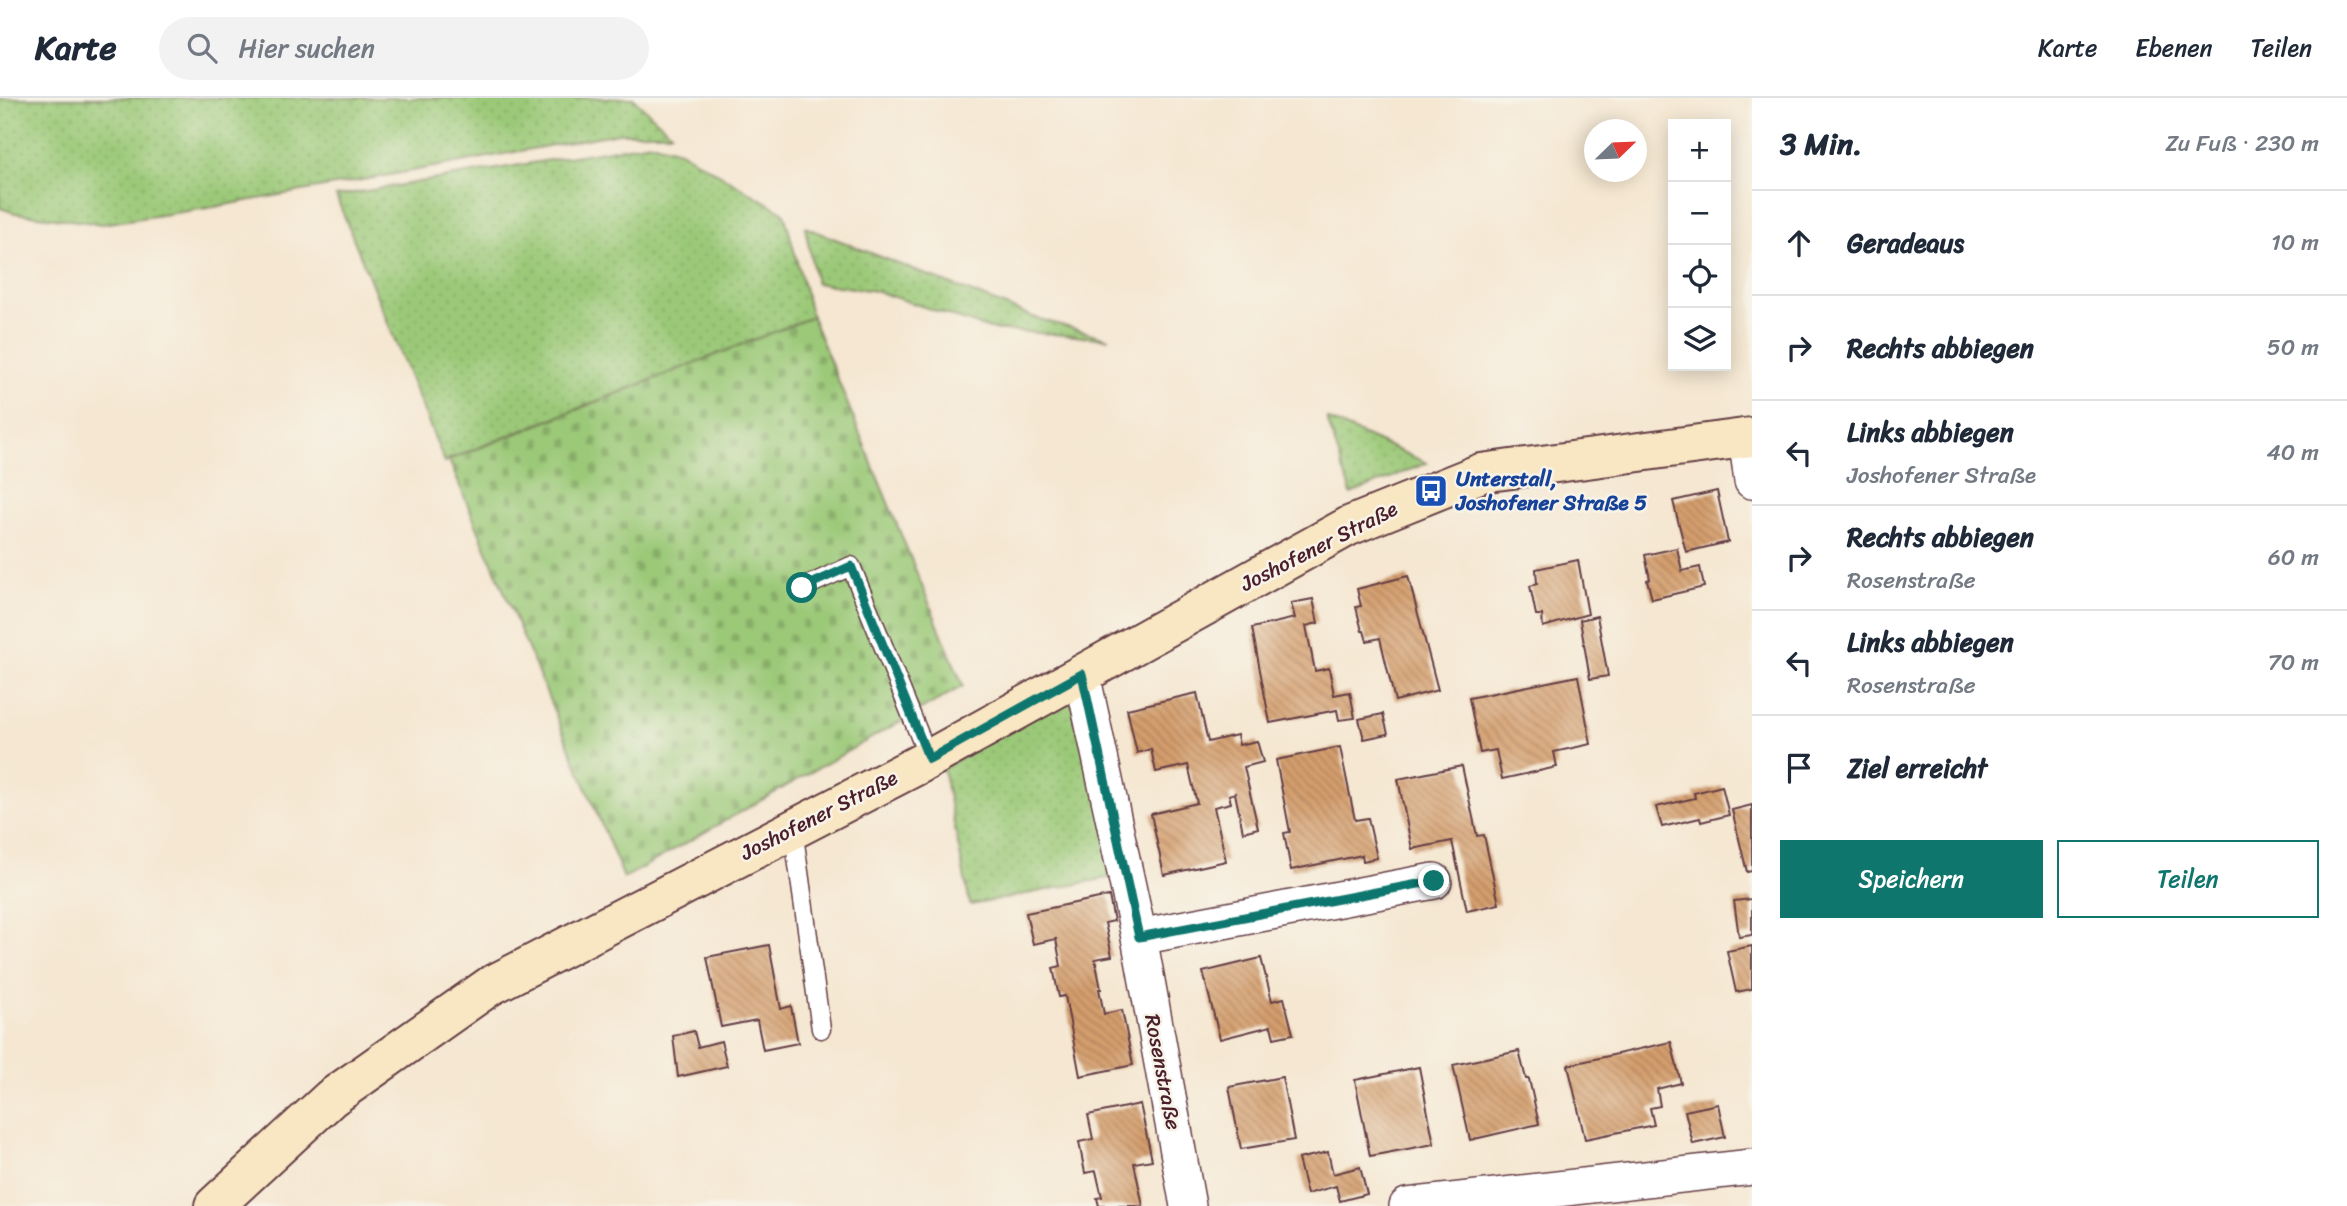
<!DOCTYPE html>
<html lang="de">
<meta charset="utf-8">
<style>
:root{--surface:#fff;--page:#f2f2f3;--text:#1f2937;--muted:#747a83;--line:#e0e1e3;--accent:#0f766e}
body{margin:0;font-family:Sriracha,sans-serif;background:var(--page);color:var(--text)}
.controls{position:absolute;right:21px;top:21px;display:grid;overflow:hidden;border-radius:0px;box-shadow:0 4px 18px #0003}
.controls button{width:63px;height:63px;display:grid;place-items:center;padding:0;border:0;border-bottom:2px solid var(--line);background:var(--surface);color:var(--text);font:35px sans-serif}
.compass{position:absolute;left:1584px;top:21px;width:63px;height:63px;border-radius:50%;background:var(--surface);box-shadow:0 4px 18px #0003;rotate:67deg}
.stop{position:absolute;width:21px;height:21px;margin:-16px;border:5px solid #0f766e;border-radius:50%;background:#fff}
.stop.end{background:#0f766e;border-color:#fff;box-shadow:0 2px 7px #0008}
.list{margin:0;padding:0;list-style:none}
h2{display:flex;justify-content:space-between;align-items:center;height:91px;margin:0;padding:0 28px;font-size:30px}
h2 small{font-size:23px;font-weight:400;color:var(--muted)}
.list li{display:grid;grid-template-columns:46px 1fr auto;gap:21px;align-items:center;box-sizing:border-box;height:105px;padding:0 28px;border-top:2px solid var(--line)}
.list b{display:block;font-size:26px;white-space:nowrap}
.list p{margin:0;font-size:23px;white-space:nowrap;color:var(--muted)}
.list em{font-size:23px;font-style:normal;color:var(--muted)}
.actions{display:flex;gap:14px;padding:21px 28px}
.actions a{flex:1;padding:16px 0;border:2px solid var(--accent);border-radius:0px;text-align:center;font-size:24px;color:var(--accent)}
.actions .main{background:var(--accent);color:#fff}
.icon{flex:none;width:38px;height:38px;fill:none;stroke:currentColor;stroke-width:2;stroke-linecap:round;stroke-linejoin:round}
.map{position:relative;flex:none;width:1752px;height:1108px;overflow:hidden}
header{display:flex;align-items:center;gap:42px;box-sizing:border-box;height:98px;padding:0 35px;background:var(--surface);border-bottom:2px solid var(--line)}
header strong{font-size:33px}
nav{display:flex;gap:38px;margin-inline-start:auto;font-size:24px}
.search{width:490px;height:63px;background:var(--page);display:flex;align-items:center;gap:18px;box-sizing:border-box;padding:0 24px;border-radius:38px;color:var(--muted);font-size:26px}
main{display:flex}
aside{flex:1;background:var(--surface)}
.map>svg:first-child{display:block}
</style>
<header>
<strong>Karte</strong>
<div class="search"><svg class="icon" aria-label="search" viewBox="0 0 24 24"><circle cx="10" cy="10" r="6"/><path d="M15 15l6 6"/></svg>Hier suchen</div>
<nav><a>Karte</a><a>Ebenen</a><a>Teilen</a></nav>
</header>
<main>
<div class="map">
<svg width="1752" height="1108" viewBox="0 0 1752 1108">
<defs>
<pattern id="grass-dots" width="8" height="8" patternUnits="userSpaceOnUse" patternTransform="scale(1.75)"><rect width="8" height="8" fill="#9bc978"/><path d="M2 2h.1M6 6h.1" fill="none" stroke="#87ac68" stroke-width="1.8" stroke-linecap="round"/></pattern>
<pattern id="cemetery-stones" width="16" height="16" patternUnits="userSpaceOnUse" patternTransform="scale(1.75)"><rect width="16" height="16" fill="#9bc978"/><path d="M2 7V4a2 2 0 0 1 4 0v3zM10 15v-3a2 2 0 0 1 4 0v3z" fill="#87ac68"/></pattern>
<pattern id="building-back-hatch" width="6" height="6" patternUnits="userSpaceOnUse" patternTransform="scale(1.75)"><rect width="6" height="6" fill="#d49e6d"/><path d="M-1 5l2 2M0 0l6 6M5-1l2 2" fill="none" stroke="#ae805a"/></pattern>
</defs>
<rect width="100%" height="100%" fill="#f7f3e8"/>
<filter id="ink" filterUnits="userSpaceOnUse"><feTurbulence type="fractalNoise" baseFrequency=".0143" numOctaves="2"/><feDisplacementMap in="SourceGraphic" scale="14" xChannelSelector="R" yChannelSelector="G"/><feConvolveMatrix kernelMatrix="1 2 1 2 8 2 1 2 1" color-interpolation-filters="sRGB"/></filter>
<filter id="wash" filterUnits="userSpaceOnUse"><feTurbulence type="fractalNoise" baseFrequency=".00686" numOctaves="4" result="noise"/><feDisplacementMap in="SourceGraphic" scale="28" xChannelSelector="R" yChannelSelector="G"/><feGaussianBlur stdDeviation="1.57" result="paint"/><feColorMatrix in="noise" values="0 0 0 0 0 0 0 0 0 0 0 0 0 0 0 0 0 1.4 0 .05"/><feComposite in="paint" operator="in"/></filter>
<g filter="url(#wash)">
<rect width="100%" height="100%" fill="#f5e7d1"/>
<!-- grass -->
<g fill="url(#grass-dots)" stroke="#727452" stroke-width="2">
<polygon points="0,0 633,0 671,35 619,35 214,109 102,126 15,115 0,110"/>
<polygon points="651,45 680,53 784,115 812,219 449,361 445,365 336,98"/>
<polygon points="805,129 1036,220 1110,241 990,231 876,193 816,185"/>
<polygon points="1327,321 1427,365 1351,396"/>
<polygon points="1068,599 1082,625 1118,778 970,807 943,670"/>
</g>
<!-- cemetery -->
<polygon fill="url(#cemetery-stones)" stroke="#727452" stroke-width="2" points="812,219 963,588 624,780 449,362"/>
<g id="blocks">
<!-- building -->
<g fill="url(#building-back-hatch)">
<polygon points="1717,393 1728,444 1686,454 1673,403"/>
<polygon points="1677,450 1682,473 1700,469 1704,489 1652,501 1647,482 1650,481 1645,457"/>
<polygon points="1578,462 1588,516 1543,529 1542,517 1536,517 1530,488 1537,486 1536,471"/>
<polygon points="1408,478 1438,592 1395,603 1380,540 1367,543 1364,533 1362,533 1356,509 1361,508 1357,491"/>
<polygon points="1313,501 1318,525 1306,528 1315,573 1329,570 1334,597 1350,594 1355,620 1339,622 1337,612 1270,625 1252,530 1295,520 1291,505"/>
<polygon points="1597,518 1608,578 1590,581 1580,522"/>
<polygon points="1578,578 1591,646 1554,654 1557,669 1502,681 1496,652 1480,655 1469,600"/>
<polygon points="1197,595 1208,644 1237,637 1239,647 1257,643 1263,664 1244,669 1258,730 1243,734 1235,695 1229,697 1231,705 1214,709 1226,763 1164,777 1151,716 1197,705 1192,684 1188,667 1156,674 1151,651 1137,655 1127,611"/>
<polygon points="1383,616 1388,636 1364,641 1359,621"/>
<polygon points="1340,649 1355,722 1368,720 1377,760 1363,763 1362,757 1291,772 1284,735 1290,734 1276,662"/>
<polygon points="1462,668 1477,738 1484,737 1499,806 1467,813 1452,743 1412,751 1398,681"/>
<polygon points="1722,688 1729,717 1701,724 1700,720 1662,729 1656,709 1695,700 1694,695"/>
<polygon points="1752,707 1752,773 1747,774 1732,712"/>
<polygon points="1109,798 1114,823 1105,825 1112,858 1095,861 1101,891 1099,891 1104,916 1122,912 1133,967 1080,978 1065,898 1059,899 1053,870 1061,868 1056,841 1033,846 1026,815"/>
<polygon points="1752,801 1752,837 1739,839 1734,803"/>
<polygon points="769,847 781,911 791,908 798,945 763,952 757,922 721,929 707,859"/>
<polygon points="1752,848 1752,891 1736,894 1727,853"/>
<polygon points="1261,860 1272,903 1284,900 1293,936 1274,940 1271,928 1220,941 1203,874"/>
<polygon points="694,933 698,949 721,943 727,968 678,979 673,938"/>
<polygon points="1671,944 1681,985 1657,991 1660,1008 1650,1010 1654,1027 1585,1041 1568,967"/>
<polygon points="1519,953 1526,981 1529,981 1539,1026 1470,1042 1453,967"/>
<polygon points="1419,969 1434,1046 1370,1058 1355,982"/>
<polygon points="1282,979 1294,1042 1241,1051 1229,989"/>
<polygon points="1140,1006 1152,1062 1134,1065 1143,1108 1099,1108 1097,1100 1102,1099 1096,1073 1085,1075 1079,1044 1093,1041 1088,1017"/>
<polygon points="1718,1006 1725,1039 1693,1046 1685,1013"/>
<polygon points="1328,1054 1333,1076 1360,1069 1367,1096 1340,1103 1336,1088 1307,1096 1298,1061"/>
</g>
</g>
</g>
<g filter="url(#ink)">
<use href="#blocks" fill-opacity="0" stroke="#643d44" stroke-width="2"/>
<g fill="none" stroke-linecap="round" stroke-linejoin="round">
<defs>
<g id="lane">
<polyline points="802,490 851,468 929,661"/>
<polyline points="793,731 821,931"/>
</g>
<g id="street">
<polyline points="1746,338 1752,383"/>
<polyline points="1082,576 1139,839 1188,1108"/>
<polyline points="1139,839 1434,783"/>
<polyline points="1407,1108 1752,1069"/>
</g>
<polyline id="secondary" points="214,1108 331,1000 490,888 929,661 1349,428 1481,375 1752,339"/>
</defs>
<!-- lane casing -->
<use href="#lane" stroke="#643d44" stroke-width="21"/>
<!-- street casing -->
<use href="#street" stroke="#643d44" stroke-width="38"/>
<!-- secondary casing -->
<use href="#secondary" stroke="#643d44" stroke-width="42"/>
<!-- lane -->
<use href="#lane" stroke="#fff" stroke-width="18"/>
<!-- street -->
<use href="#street" stroke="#fff" stroke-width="35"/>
<!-- secondary -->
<use href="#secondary" stroke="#f9e7c3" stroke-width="38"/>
</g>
</g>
<g fill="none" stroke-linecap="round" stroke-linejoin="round" filter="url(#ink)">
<!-- route -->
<polyline stroke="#0f766e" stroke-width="9" points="802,490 851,468 929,661 1082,576 1139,839 1434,783"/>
</g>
<!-- icons -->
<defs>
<symbol id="bus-square" viewBox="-11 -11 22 22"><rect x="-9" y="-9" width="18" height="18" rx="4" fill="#1a4fb4" stroke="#f7f3e8"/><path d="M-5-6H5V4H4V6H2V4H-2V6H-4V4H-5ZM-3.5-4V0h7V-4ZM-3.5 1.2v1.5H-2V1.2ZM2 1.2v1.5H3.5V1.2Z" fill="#fff"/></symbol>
</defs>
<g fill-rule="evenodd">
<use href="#bus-square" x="1412" y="374" width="38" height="38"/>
</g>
<g text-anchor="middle" stroke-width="5" stroke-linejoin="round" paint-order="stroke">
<!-- transit labels -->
<g font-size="21" font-weight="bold" fill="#164399" stroke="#f7f3e8" text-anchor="start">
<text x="1456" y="388">Unterstall,<tspan x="1456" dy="24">Joshofener Straße 5</tspan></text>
</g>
<!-- street labels -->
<g font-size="21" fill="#4a1f2b" stroke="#f7f3e8">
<text transform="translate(1319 448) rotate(-27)" y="7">Joshofener Straße</text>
<text transform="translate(819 717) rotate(-27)" y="7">Joshofener Straße</text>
<text transform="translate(1163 974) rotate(79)" y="7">Rosenstraße</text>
</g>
</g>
</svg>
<div class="controls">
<button>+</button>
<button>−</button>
<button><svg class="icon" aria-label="locate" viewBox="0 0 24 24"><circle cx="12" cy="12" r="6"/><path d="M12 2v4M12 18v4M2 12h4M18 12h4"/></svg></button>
<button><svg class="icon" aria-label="layers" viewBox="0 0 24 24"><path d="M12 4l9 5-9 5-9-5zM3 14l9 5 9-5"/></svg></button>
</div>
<svg class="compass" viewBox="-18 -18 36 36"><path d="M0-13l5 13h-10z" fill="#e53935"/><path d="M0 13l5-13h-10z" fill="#747a83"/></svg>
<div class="stop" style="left:802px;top:490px"></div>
<div class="stop end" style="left:1434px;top:783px"></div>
</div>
<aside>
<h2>3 Min.<small>Zu Fuß · 230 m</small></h2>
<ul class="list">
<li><svg class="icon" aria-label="ahead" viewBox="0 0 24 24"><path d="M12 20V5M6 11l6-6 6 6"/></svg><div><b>Geradeaus</b></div><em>10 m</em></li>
<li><svg class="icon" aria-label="right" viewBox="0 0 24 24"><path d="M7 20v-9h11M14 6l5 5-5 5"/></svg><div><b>Rechts abbiegen</b></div><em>50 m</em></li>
<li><svg class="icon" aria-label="left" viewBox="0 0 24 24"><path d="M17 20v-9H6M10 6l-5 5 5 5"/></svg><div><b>Links abbiegen</b><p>Joshofener Straße</p></div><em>40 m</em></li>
<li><svg class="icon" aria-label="right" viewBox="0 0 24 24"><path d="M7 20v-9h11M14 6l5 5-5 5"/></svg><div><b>Rechts abbiegen</b><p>Rosenstraße</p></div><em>60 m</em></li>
<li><svg class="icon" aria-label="left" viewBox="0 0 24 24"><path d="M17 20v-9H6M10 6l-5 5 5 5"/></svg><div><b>Links abbiegen</b><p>Rosenstraße</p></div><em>70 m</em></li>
<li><svg class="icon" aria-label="arrive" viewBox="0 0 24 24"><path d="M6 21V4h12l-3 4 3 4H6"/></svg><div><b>Ziel erreicht</b></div></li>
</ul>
<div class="actions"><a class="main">Speichern</a><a>Teilen</a></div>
</aside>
</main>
